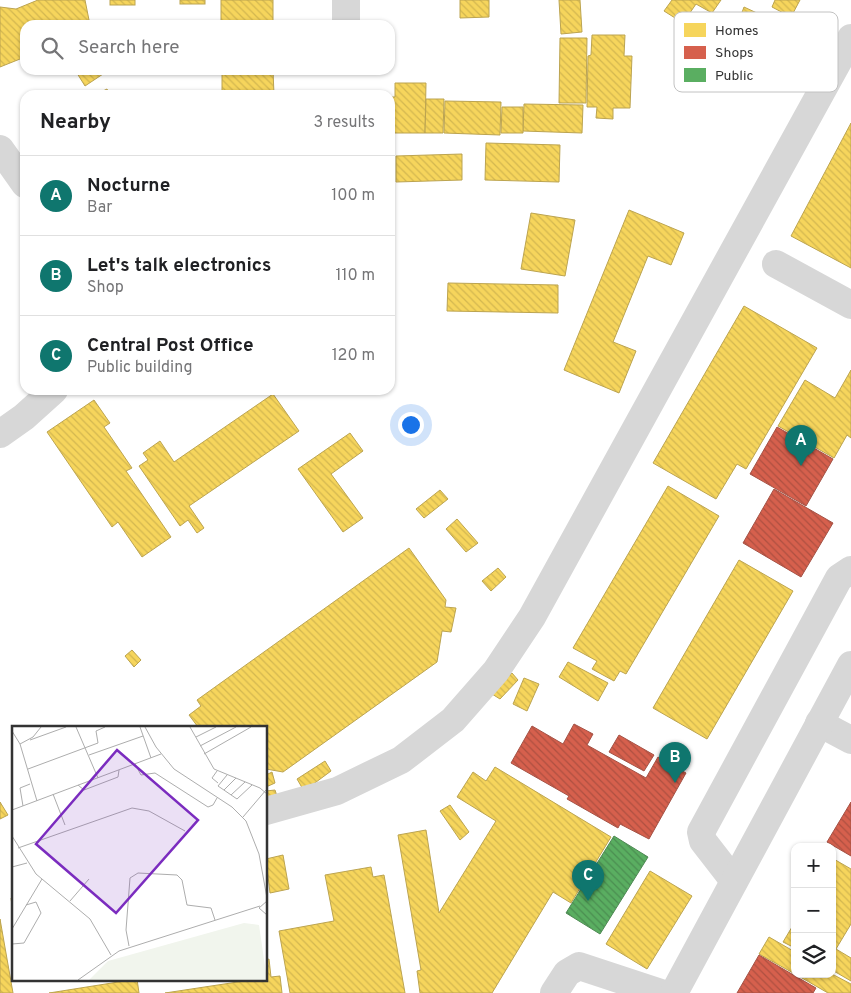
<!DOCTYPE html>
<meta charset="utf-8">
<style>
:root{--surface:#fff;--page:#f6f6f6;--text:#202124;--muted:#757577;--line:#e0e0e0;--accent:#0f766e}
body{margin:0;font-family:Overpass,sans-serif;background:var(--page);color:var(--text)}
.controls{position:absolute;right:15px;bottom:15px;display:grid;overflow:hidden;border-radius:10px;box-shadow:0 1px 4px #0004}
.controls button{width:45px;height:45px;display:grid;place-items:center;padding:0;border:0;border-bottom:1px solid var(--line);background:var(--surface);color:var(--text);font:25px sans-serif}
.you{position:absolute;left:410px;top:424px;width:18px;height:18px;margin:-12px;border:4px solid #fff;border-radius:50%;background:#1a73e8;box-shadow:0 0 0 8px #1a73e833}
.badge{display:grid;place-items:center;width:32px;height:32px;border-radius:50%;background:var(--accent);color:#fff;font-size:16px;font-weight:700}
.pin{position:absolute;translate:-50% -41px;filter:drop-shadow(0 1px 2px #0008)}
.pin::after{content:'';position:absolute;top:26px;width:18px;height:15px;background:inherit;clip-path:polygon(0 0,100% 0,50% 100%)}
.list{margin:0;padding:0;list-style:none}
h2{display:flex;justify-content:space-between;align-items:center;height:65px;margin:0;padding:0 20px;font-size:21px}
h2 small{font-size:16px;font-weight:400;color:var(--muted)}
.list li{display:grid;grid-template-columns:32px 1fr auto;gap:15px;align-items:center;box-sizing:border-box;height:80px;padding:0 20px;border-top:1px solid var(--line)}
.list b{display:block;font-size:19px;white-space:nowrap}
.list p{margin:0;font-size:16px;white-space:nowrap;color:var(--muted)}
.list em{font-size:16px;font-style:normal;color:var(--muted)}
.icon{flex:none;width:28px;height:28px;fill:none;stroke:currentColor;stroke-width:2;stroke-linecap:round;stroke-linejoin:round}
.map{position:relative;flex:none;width:851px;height:993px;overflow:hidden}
.search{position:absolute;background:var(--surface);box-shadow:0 1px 4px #0004;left:20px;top:20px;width:375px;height:55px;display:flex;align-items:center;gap:12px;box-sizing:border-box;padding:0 18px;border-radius:15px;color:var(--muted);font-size:19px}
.panel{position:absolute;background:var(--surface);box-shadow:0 1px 4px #0004;left:20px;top:90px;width:375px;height:305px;border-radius:15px}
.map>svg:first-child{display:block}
</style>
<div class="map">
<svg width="851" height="993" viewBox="0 0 851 993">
<defs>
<pattern id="homes-back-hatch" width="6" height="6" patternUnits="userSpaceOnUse" patternTransform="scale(1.25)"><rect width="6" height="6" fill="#f6d55c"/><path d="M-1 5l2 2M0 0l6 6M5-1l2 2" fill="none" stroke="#d3b750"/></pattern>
<pattern id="shops-back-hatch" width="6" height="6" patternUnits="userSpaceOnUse" patternTransform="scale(1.25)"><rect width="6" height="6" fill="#d6604d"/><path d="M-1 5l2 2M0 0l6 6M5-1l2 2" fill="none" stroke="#ae5041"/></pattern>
<pattern id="public-back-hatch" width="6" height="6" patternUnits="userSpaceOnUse" patternTransform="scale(1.25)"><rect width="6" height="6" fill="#5aae61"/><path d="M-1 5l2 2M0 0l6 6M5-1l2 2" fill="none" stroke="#4b8e51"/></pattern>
</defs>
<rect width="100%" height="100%" fill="#fff"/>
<!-- homes -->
<g fill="url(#homes-back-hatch)" stroke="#bca450">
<polygon points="38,0 85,0 90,25 25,25 25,57 0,67 0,7 16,9"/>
<rect x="110" y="0" width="25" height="5"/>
<rect x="180" y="0" width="25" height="4"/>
<rect x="221" y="0" width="52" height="25"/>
<polygon points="460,0 489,0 489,17 460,18"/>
<polygon points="559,0 580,0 582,32 561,34"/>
<polygon points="672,0 721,0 712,13 696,4 683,23 664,11"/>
<polygon points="775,0 800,0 791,17 772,7"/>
<polygon points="744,7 787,27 780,42 738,23"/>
<polygon points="592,35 625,35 624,56 632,56 630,108 613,108 613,119 596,118 597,107 587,107 588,56 591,55"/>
<polygon points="560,38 587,38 586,103 559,103"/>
<polygon points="75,70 109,70 85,86"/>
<polygon points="222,70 273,70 274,95 222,95"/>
<polygon points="395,83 426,83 425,133 390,133 390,97 395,97"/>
<polygon points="107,89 110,95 95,95"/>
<polygon points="426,99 444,99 443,133 425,133"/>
<polygon points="445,101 501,102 500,135 444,133"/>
<polygon points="524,104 583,105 582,133 523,131"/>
<polygon points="502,107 523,107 523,133 501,133"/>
<polygon points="851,123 851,268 791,236"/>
<polygon points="486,143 560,145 559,182 485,180"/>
<polygon points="462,154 462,180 396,182 396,156"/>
<polygon points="629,210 684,233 671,265 648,256 613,342 636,351 619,393 564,370"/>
<polygon points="531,213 575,220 565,276 521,269"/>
<polygon points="448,283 558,285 558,313 447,311"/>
<polygon points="744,306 817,348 746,469 737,464 716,499 653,463"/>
<polygon points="851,370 851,438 847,435 834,458 778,426 805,380 835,398"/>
<polygon points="273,394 299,431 189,506 204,528 197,533 188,520 180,526 139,466 148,460 143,453 160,441 174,462"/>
<polygon points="94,400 110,423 104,427 132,468 126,471 171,537 142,557 118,522 112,527 47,432"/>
<polygon points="350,433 363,451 331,474 363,518 343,532 298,469"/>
<polygon points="668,486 719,516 626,674 620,671 614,681 592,669 597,661 573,648"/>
<polygon points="440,490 448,499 424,518 416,509"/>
<polygon points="457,519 478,543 466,552 446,529"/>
<polygon points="409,548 446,600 445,607 456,608 451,632 442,631 437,662 283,772 266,769 266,727 198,727 189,715 201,706 197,700"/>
<polygon points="739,560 793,591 707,739 653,708"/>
<polygon points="498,568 506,577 491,591 482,581"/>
<polygon points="132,650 141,660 134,667 125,656"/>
<polygon points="568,662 608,683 598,701 559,677"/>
<polygon points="512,673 518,680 500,699 492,694"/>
<polygon points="524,678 539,684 527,711 513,704"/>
<polygon points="325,761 331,771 304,791 297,779"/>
<polygon points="495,767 611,837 571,903 553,892 492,993 420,993 417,971 421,970 398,835 426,830 439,913 496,821 457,797 473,772 486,781"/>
<polygon points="272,772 275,783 266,787 266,775"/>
<polygon points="275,790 279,802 266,804 266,791"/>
<polygon points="0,802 8,815 0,819"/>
<polygon points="450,805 469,832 460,840 440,811"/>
<polygon points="283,855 289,889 270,893 266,859"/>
<polygon points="832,858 851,869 851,924 836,949 851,958 851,981 832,970"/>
<polygon points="371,867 373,877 384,875 405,993 290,993 279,931 334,921 325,875"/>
<polygon points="650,871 692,896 647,969 606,944"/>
<polygon points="11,898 14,898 14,921"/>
<polygon points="0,919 13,993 0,993"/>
<polygon points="795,922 795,948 783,942"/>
<polygon points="769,937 795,952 795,974 759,954"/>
<polygon points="269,959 271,977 280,976 282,993 165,993 244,981 244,979 266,979 266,960"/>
<polygon points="795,974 832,974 851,984 851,993 828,993"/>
<polygon points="137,979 139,993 49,993"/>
</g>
<!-- shops -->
<g fill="url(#shops-back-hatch)" stroke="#a55245">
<polygon points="777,427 833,459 806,506 750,474"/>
<polygon points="774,489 833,523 801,577 743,543"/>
<polygon points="574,724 593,734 587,745 646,778 658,757 686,773 649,839 620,824 618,828 567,799 569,796 511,763 532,726 563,744"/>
<polygon points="619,735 654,755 644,771 609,752"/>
<polygon points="851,802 851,856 827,842"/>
<polygon points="759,955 816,988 813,993 737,993"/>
</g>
<!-- public -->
<polygon fill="url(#public-back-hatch)" stroke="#4e8953" points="614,836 648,857 600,934 566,913"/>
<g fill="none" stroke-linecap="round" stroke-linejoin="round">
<!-- minor -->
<g stroke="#d7d7d7" stroke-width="28">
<polyline points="346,25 346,0"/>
<polyline points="0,149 25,184"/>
<polyline points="776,264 851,305"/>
<polyline points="0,434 24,417 54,390"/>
<polyline points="819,723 851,740"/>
<polyline points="266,811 337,791 401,760 453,720 496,671 532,617 851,38"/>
<polyline points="734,881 703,841 701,832 839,578 851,570"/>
<polyline points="554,993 567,973 579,966 661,993"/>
<polyline points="674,993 851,665"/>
</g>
</g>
<!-- overview -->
<g transform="translate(12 726)">
<rect width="255" height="255" fill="#fff"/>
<path d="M 232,197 L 247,199 L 255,254 L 77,254 L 96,235 Z" fill="#f1f5ed"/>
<path fill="none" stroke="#adadad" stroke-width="1" d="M 64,1 L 86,52M 128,1 L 139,32M 133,1 L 144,21 L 162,43 L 220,81 L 234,95 L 247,128 L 255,172M 178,1 L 202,43 L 248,62 L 255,68M 0,5 L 8,18 L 25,75M 184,11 L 204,1M 18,14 L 54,1M 8,18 L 21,11 L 29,1M 188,20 L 224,1M 192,28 L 239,1M 77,29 L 131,10M 123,38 L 129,49 L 143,47 L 196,81 L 201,79 L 205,72M 16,43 L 86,17 L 84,5 L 93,1M 205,45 L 200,52 L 206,57M 215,49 L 206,60 L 225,73 L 240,59M 66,59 L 72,64 L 106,51 L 107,44M 212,64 L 224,52M 41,68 L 53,99M 219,69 L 233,56M 11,80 L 8,62 L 18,58M 0,84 L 149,28M 231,91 L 254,64M 0,110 L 24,148 L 78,193 L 99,229M 6,122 L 120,82 L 137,85 L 173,105M 0,141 L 15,137M 58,175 L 77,153M 255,175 L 247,182 L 255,189M 0,203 L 30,153M 0,218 L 12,217 L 29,187 L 24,176 L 14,179M 117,220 L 114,204 L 118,152 L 126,147 L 165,149 L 170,154 L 175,179 L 199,182 L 203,194M 66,254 L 107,225 L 248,180"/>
<path fill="#7b2cbf" fill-opacity="0.15" stroke="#7b2cbf" stroke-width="2.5" d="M 105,24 L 186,94 L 104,187 L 24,118 Z"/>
<rect width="255" height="255" fill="none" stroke="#333" stroke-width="2.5"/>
</g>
<!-- legend -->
<rect x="674" y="12" width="164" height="80" rx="8" fill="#fff" stroke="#c2c2c2" stroke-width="1"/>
<rect x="684" y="23" width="22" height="14" fill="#f6d55c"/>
<rect x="684" y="46" width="22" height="13" fill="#d6604d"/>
<rect x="684" y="68" width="22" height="14" fill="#5aae61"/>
<g font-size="14" fill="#333">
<text x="715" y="35">Homes</text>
<text x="715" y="57">Shops</text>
<text x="715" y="80">Public</text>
</g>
</svg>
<div class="controls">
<button>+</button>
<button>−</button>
<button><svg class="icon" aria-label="layers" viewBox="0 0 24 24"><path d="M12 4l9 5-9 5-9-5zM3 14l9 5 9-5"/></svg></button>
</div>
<div class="you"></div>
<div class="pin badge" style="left:801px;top:466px">A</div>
<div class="pin badge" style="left:675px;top:783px">B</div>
<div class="pin badge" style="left:588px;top:901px">C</div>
<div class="search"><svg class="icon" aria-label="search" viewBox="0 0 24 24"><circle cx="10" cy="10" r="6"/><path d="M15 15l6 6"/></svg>Search here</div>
<section class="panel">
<h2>Nearby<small>3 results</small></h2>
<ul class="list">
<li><span class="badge">A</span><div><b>Nocturne</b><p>Bar</p></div><em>100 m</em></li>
<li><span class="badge">B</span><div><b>Let's talk electronics</b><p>Shop</p></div><em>110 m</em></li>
<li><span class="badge">C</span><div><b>Central Post Office</b><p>Public building</p></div><em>120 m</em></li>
</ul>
</section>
</div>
